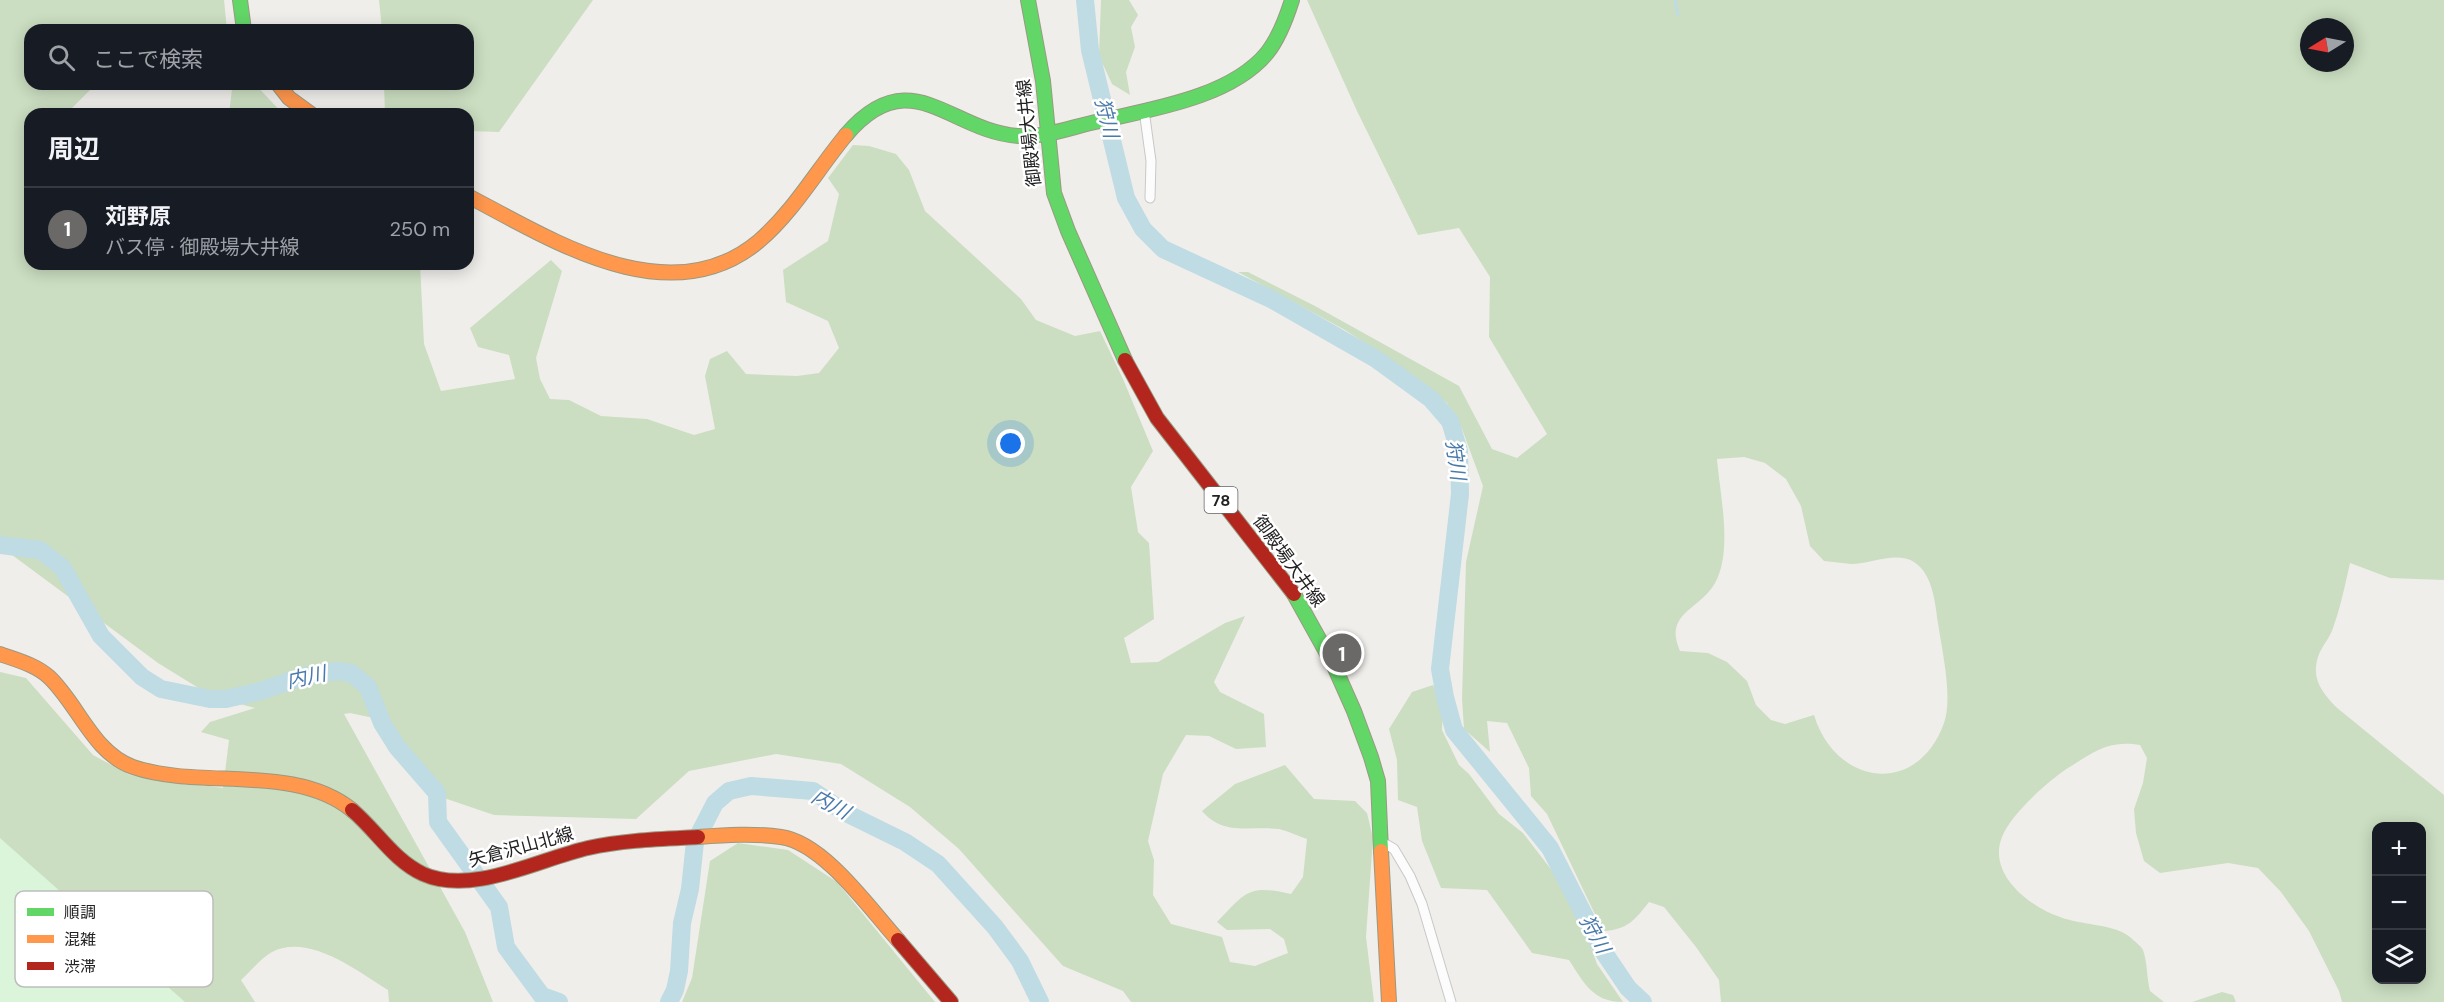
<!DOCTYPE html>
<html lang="ja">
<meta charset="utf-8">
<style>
:root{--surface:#171b24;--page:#242831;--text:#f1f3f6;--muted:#9ea1a6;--line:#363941;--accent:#6a6968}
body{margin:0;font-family:"DM Sans","Noto Sans JP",sans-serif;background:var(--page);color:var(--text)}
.controls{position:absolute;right:18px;bottom:18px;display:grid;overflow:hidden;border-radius:12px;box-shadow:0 3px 15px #0003}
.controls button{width:54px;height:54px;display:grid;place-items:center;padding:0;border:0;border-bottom:2px solid var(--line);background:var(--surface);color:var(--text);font:30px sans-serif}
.compass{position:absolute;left:2300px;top:18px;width:54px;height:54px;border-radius:50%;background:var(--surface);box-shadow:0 3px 15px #0003;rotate:260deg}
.you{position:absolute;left:1011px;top:444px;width:21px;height:21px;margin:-15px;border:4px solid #fff;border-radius:50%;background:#1a73e8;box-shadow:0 0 0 9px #1a73e833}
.badge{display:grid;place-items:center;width:39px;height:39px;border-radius:50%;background:var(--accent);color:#fff;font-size:20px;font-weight:700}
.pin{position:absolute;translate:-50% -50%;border:3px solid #fff;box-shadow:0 2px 6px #0006}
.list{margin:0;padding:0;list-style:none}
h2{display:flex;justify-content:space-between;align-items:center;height:78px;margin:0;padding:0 24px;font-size:26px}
h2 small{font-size:20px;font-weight:400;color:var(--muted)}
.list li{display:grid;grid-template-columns:39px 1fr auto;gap:18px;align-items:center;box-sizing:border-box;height:84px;padding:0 24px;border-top:2px solid var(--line)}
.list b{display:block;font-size:22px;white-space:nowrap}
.list p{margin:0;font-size:20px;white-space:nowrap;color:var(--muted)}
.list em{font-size:20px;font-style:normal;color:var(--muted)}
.icon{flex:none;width:33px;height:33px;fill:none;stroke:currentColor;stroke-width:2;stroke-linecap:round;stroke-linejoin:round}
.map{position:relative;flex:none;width:2444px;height:1002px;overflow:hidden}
.search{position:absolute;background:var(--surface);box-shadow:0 3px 15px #0003;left:24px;top:24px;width:450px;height:66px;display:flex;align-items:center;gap:15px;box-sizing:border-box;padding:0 21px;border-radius:18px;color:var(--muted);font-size:22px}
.panel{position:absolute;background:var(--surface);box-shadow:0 3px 15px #0003;left:24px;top:108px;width:450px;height:162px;border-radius:18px}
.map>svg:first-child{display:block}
</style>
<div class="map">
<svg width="2444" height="1002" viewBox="0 0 2444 1002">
<rect width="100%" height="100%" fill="#f0eeeb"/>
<!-- forest -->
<g fill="#cbdec1" fill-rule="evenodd">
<path d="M 0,0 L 224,0 L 227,30 L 30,30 L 30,84 L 96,84 L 66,114 L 30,114 L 30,264 L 420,264 L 424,344 L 441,391 L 515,379 L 509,355 L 478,347 L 470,328 L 551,260 L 562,271 L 536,358 L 540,379 L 550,399 L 569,400 L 601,416 L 647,419 L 694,435 L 715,429 L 705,376 L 710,359 L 727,351 L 746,374 L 797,376 L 819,373 L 839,348 L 828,321 L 786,302 L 783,270 L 828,241 L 839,194 L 828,178 L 853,145 L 869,146 L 896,154 L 909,170 L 925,211 L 1021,299 L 1036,320 L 1075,336 L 1100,331 L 1123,379 L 1153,451 L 1131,487 L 1138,532 L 1149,543 L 1154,619 L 1124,638 L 1131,663 L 1158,662 L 1225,623 L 1245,616 L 1214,682 L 1220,692 L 1264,714 L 1266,747 L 1236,749 L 1209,736 L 1186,735 L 1163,774 L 1148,841 L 1154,860 L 1153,895 L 1171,924 L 1222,937 L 1230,962 L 1255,966 L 1288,953 L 1284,939 L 1270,929 L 1227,930 L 1217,922 C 1246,892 1248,884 1291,894 L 1303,877 L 1307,839 C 1298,836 1288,831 1279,829 C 1251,826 1223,836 1202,811 L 1235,784 L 1285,765 L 1314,799 L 1355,801 L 1367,813 L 1373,838 L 1366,937 L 1374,1002 L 1131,1002 L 1123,991 L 1063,966 L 959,849 L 910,807 L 841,764 L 776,754 L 689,771 L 636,819 L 494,815 L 441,797 L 410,763 L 383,720 L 350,713 L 344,714 L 465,932 L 493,1002 L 389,1002 L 388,990 C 357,971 309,933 272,952 C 261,958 250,972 241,980 L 255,1002 L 47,1002 L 0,953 L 0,672 L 26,678 L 93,755 L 130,775 L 223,788 L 229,740 L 201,732 L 210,722 L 255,708 L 213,697 L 158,663 L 0,546 Z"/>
<polygon points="379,0 593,0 499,132 468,131 468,114 385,114 384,84 468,84 468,30 382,30"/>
<polygon points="1101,0 1129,0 1138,15 1131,27 1135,47 1126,72 1130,95 1112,84 1099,56"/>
<path d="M 1307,0 L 2444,0 L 2444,580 L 2390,578 L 2350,563 C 2345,585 2341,606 2333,628 C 2330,638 2321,647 2318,657 C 2311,679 2322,692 2336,707 L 2444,795 L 2444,1002 L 2342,1002 L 2339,991 L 2309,931 L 2281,892 L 2258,868 L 2228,863 L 2160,873 L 2144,861 L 2136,833 L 2134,809 L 2143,783 L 2147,758 L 2140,745 C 2108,740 2094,752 2068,768 C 2048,781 2011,814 2002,837 C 1987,874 2030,907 2060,917 C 2080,925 2115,924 2130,937 C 2134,941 2141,946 2143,950 C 2147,960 2147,979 2150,991 L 2164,1002 L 1721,1002 L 1719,980 L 1696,947 L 1664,907 L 1649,902 C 1635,920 1627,930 1603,931 L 1547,814 L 1531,796 L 1529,768 L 1507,723 L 1487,721 L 1490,752 L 1464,729 L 1462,699 L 1466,562 L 1483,486 L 1462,429 L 1447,403 L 1391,360 L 1345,330 L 1238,272 L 1248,272 L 1315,306 L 1459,386 L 1492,449 L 1517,458 L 1547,434 L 1489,337 L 1490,277 L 1459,228 L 1418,235 L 1357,111 ZM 2309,27 L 2345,27 L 2345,63 L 2309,63 ZM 1744,457 L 1765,463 L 1786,479 L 1801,506 L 1810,546 L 1824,561 C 1833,562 1842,563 1851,564 C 1871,564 1896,551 1914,562 C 1933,574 1935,603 1938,623 C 1942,651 1953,697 1944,723 C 1917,798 1835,785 1814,715 L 1785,724 L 1771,720 L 1756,705 L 1747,681 L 1727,662 L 1708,653 L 1680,651 C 1663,613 1700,610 1715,583 C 1733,551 1720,495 1717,459 ZM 2422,826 L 2422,980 L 2376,980 L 2376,826 Z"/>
<polygon points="214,84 255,84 283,114 229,114 232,89"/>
<path d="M 1433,685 L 1443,707 L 1442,730 L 1459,765 L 1469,774 L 1499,814 L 1523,833 L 1573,898 L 1597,964 L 1623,1002 C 1593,1002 1584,983 1569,960 L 1532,953 L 1487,890 L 1441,888 L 1422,841 L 1417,807 L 1398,800 L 1397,760 L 1389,729 L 1412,692 Z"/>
<polygon points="738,843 788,850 837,882 935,1002 682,1002 692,978 710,861"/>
<polygon points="2222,992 2233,995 2236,1002 2192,1002"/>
</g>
<!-- park -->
<polygon fill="#daf5da" points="0,838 185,1002 0,1002"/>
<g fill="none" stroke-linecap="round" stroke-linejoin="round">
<!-- stream -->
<polyline stroke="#bfdbe3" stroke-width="3" points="1675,0 1678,15"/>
<!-- river -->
<g stroke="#bfdbe3" stroke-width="18">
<polyline points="1085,0 1090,50 1126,198 1143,229 1163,249 1271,299 1376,359 1431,399 1450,421 1459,451 1460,494 1440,669 1445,697 1454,730 1550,848 1601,948 1628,988 1643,1002"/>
<polyline points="0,545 40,550 62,567 101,636 142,677 161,689 210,699 226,699 261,691 304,676 337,671 351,673 368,687 382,723 397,747 437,793 438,822 499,907 506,947 542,996 559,1002"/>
<polyline points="669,1002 675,990 679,971 682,923 690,889 695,842 715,803 729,791 751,786 813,791 844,812 905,842 938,864 995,927 1020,961 1040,1002"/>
</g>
<defs>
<g id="street">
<polyline points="1144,110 1151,161 1150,198"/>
<polyline points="1382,842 1394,849 1410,876 1422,904 1451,1002"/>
</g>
<g id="fast">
<polyline points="240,0 244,30"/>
<polyline points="1028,0 1043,81 1054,193 1068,231 1125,360"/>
<path d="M 846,135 C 911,59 950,132 1019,136 C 1046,138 1074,126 1100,121 C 1152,109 1231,97 1267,53 C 1279,38 1286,19 1292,0"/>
<polyline points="1294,594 1334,666 1354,711 1371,757 1378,781 1381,851"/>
</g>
<g id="slow">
<polyline points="278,84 289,98 311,114"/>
<path d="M 468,196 C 552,240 670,316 759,241 C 794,211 817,170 846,135"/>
<path d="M 0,654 C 17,660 36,665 49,677 C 78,704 93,753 133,767 C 201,790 294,763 352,810"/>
<path d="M 698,837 C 725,835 754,833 781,837 C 824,843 870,909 898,940"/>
<polyline points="1381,851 1389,1002"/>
</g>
<g id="jam">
<polyline points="1125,360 1157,418 1294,594"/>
<path d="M 352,810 C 377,831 393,860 423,874 C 472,896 539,859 588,848 C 624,840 661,839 698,837"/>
<polyline points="898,940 951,1002"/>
</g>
</defs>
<!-- street casing -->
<use href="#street" stroke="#c9c8c7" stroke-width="11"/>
<!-- fast casing -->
<use href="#fast" stroke="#999a82" stroke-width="16"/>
<!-- slow casing -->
<use href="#slow" stroke="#999a82" stroke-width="16"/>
<!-- jam casing -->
<use href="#jam" stroke="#999a82" stroke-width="16"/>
<!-- street -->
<use href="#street" stroke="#fdfcfc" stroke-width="9"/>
<!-- fast -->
<use href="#fast" stroke="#63d668" stroke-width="14"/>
<!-- slow -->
<use href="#slow" stroke="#ff974d" stroke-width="14"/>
<!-- jam -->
<use href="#jam" stroke="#b3261e" stroke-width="14"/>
</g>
<g text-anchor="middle" stroke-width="5" stroke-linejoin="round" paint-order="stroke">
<!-- shield labels -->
<rect fill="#fff" stroke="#646464" stroke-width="1.5" x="1204.5" y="487" width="33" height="26" rx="4.5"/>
<g font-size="16" font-weight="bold" fill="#222">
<text x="1221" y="506">78</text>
</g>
<!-- street labels -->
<g font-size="18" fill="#222" stroke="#fff">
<text transform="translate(1029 133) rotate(-96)" y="6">御殿場大井線</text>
<text transform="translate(1289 561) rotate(54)" y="6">御殿場大井線</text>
<text transform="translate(521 847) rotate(-15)" y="6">矢倉沢山北線</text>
</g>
<!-- water labels -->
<g font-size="20" font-style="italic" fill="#4a7aab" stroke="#fff">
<text transform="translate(1107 118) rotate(76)" y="7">狩川</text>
<text transform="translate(1456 460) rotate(82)" y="7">狩川</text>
<text transform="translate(306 677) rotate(-12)" y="7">内川</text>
<text transform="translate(831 804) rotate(29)" y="7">内川</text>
<text transform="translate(1595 934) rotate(61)" y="7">狩川</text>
</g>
</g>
<!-- legend -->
<rect x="15" y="891" width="198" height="96" rx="9" fill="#fff" stroke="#bdbdbd" stroke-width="1.5"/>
<rect x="27" y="908" width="27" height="8" fill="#63d668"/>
<rect x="27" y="935" width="27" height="8" fill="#ff974d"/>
<rect x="27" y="962" width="27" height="8" fill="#b3261e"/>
<g font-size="16" fill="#222">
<text x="64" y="918">順調</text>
<text x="64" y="945">混雑</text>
<text x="64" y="972">渋滞</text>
</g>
</svg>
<div class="controls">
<button>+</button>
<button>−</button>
<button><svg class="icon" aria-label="layers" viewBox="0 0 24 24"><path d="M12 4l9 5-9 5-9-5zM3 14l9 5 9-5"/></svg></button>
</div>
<svg class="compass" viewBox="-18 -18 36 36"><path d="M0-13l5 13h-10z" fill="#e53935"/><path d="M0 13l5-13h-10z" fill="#9ea1a6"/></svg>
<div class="you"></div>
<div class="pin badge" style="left:1342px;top:653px">1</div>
<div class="search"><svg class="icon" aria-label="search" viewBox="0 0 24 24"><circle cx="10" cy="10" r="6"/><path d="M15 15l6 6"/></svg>ここで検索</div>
<section class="panel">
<h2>周辺<small></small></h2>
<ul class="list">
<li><span class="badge">1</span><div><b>苅野原</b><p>バス停 · 御殿場大井線</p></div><em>250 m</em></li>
</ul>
</section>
</div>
